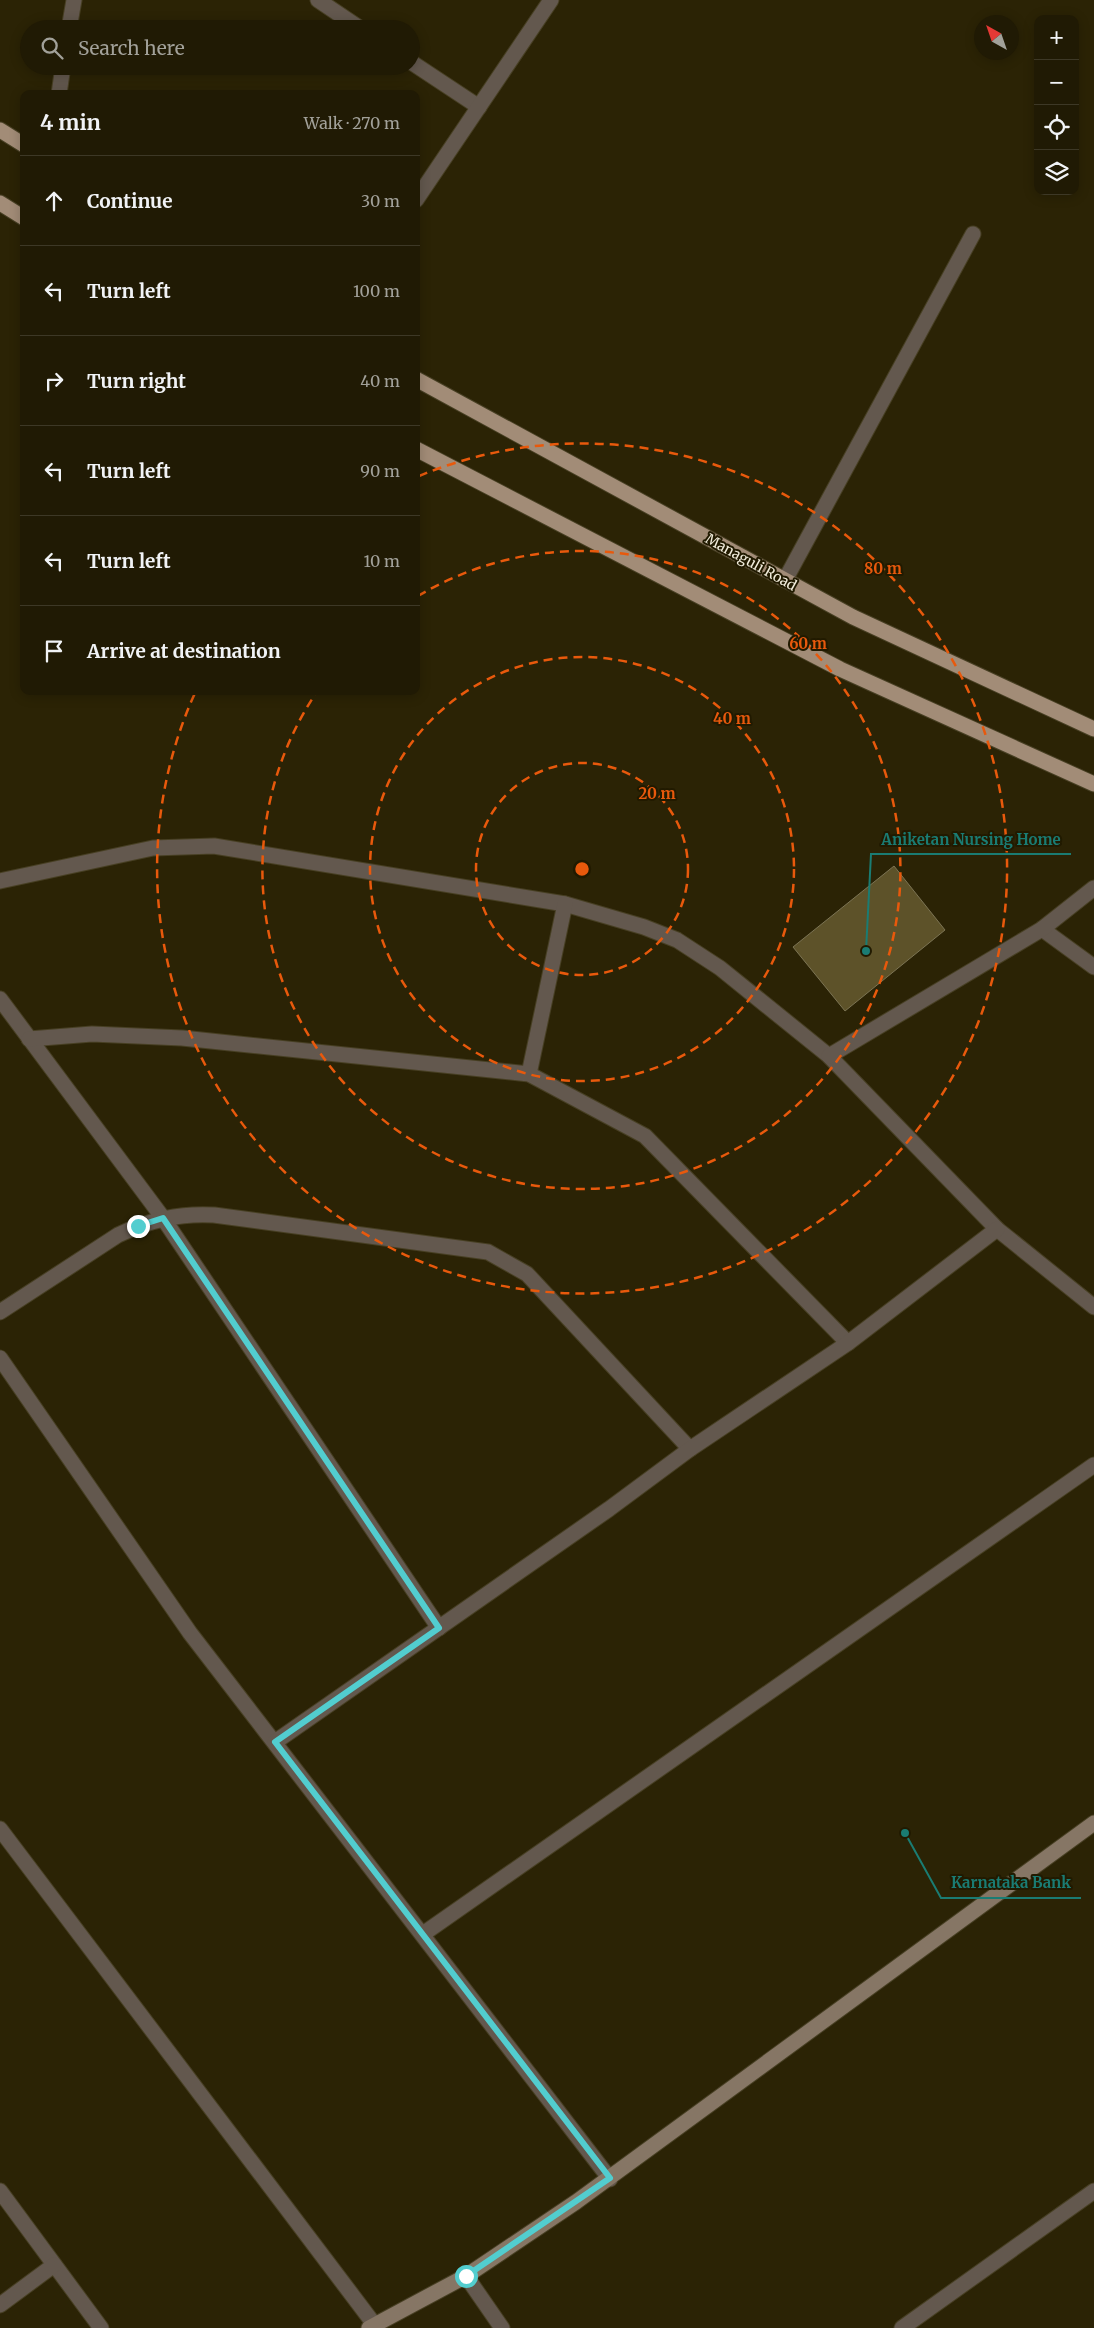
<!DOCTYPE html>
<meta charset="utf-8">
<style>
:root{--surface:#201a04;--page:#2d2713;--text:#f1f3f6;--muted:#a2a19a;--line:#3d3826}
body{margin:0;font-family:Merriweather,serif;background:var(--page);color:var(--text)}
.controls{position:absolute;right:15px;top:15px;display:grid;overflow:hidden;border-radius:10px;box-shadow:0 2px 12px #0003}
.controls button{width:45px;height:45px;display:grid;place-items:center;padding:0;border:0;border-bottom:1px solid var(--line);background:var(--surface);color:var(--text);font:25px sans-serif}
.compass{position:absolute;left:974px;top:15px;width:45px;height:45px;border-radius:50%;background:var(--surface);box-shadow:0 2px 12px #0003;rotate:320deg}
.stop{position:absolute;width:15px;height:15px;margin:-11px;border:4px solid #52cdcf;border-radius:50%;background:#fff}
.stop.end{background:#52cdcf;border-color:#fff;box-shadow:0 1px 5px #0008}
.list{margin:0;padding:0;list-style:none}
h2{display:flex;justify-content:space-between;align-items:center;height:65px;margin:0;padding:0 20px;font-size:21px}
h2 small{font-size:16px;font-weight:400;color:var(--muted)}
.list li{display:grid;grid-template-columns:32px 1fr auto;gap:15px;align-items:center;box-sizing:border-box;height:90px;padding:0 20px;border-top:1px solid var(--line)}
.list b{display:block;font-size:19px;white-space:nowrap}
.list em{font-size:16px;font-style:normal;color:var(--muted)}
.icon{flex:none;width:28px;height:28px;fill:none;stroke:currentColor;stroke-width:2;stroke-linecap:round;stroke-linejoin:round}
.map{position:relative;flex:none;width:1094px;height:2328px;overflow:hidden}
.search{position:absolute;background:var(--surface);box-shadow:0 2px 12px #0003;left:20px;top:20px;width:400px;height:55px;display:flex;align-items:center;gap:12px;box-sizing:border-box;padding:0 18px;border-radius:28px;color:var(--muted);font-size:19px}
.panel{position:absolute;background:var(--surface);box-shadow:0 2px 12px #0003;left:20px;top:90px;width:400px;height:605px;border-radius:10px}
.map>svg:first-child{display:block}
</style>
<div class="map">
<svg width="1094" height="2328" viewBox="0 0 1094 2328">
<rect width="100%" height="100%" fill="#2b2305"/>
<!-- building -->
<polygon fill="#5d5229" stroke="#7c7454" points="894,866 945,930 845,1011 793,947"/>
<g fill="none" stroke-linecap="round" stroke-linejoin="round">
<defs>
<polyline id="lane" points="785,580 973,234"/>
<g id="street">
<polyline points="318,0 361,29"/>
<polyline points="69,29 74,0"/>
<polyline points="411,62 479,107"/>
<polyline points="59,94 63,66"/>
<polyline points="416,200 551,0"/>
<polyline points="0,881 153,848 214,846 565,904 644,927 677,940 720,968 829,1056 997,1229 1094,1307"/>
<polyline points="1042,929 1094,967"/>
<polyline points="0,999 163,1218 439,1628"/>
<polyline points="29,1039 92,1034 182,1038 529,1074 645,1136 848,1343"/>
<polyline points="829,1056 1042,929 1094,888"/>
<polyline points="529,1074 565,904"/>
<path d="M 0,1312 L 118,1235 C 150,1220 179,1213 214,1215 L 488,1252 L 527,1274 L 690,1449"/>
<polyline points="0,1358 190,1633 610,2179"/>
<polyline points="275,1742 609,1509 690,1449 848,1343 997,1229"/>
<polyline points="0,1829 374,2324"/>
<polyline points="423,1934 1094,1465"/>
<polyline points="0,2191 101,2328"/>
<polyline points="466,2276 502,2328"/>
<polyline points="0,2305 54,2265"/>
<polyline points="902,2328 1094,2191"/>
</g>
<polyline id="secondary" points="369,2328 466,2276 576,2202 1094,1823"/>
<g id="primary">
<polyline points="0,130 24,145"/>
<polyline points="0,203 24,218"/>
<polyline points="416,379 853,617 1094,729"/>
<polyline points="416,449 840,669 1094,784"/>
</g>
</defs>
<!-- lane casing -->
<use href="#lane" stroke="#473f23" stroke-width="17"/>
<!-- street casing -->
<use href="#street" stroke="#473f23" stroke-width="17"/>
<!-- secondary casing -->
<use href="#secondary" stroke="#473f23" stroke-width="17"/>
<!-- primary casing -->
<use href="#primary" stroke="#473f23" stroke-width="17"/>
<!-- lane -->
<use href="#lane" stroke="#63584e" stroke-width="15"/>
<!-- street -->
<use href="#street" stroke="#63584e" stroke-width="15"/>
<!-- secondary -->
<use href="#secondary" stroke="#867665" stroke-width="15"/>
<!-- primary -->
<use href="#primary" stroke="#a28c77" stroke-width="15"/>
</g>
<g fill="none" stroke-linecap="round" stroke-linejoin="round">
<!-- route -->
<polyline stroke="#52cdcf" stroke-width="6" points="138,1226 163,1218 439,1628 275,1742 610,2178 466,2276"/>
</g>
<!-- distance rings -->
<g fill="none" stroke="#e8590c" stroke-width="2.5" stroke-dasharray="9 6">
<circle cx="582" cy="869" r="106"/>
<circle cx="582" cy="869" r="212"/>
<path d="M418 596A319 319 0 1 1 316 693"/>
<path d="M419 476A425 425 0 1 1 195 693"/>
</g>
<g text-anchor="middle" stroke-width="4" stroke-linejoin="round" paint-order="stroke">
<!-- street labels -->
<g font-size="14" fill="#f1ecdb" stroke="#211a00">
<text transform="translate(751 562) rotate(29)" y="5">Managuli Road</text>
</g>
</g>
<circle cx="582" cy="869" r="8" fill="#e8590c" stroke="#211a00" stroke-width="2.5"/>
<g font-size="15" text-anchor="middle" font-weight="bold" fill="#e8590c" stroke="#211a00" stroke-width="4" stroke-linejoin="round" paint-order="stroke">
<text x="883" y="574">80 m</text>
<text x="808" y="649">60 m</text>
<text x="732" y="724">40 m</text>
<text x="657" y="799">20 m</text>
</g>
<!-- callouts -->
<path fill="none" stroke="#1a7c73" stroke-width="2" d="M866 951L871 854H1071M905 1833L941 1898H1081"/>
<g fill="#1a7c73" stroke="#211a00" stroke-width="2">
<circle cx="866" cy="951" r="5"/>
<circle cx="905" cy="1833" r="5"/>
</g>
<g font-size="15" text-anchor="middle" font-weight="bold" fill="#1a7c73" stroke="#211a00" stroke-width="4" stroke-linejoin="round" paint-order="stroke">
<text x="971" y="845">Aniketan Nursing Home</text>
<text x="1011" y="1888">Karnataka Bank</text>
</g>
</svg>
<div class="controls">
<button>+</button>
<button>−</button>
<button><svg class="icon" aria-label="locate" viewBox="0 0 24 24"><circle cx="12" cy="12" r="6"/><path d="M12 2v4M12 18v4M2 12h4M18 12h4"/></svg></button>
<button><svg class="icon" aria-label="layers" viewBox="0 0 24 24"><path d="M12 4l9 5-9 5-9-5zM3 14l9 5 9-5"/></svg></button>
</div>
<svg class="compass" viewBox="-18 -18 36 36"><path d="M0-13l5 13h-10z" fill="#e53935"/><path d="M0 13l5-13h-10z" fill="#a2a19a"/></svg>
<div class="stop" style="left:466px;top:2276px"></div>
<div class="stop end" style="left:138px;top:1226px"></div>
<div class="search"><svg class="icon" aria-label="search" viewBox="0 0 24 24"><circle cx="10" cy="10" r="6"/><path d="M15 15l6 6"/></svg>Search here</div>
<section class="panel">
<h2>4 min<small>Walk · 270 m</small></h2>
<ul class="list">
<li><svg class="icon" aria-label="ahead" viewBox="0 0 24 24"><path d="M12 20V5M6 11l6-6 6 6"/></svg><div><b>Continue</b></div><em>30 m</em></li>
<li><svg class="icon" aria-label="left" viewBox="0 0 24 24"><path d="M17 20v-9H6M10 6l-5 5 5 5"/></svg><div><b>Turn left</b></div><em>100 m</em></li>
<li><svg class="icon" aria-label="right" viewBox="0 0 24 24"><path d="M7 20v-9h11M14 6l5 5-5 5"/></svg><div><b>Turn right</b></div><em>40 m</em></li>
<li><svg class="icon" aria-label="left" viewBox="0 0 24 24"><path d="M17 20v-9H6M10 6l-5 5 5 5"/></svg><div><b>Turn left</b></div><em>90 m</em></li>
<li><svg class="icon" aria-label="left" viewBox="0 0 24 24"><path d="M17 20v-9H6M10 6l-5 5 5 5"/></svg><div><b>Turn left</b></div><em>10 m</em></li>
<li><svg class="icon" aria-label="arrive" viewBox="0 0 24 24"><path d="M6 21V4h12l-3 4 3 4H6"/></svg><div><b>Arrive at destination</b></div></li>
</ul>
</section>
</div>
